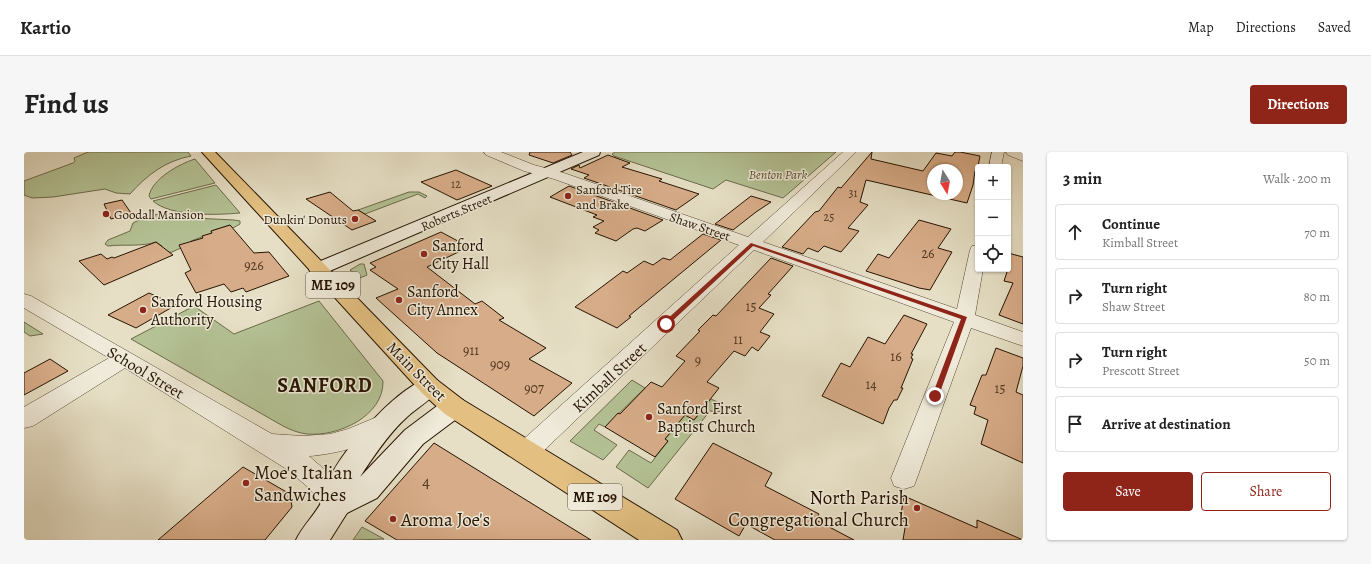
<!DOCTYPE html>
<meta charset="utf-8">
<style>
:root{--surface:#fff;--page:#f6f6f6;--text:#222;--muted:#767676;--line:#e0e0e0;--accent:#8f2418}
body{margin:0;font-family:Alegreya,serif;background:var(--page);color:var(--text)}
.controls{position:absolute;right:12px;top:12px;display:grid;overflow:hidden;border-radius:4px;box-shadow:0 1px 3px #0004}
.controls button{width:36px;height:36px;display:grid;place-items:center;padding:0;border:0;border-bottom:1px solid var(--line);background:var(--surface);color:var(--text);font:20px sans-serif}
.compass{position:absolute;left:903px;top:12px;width:36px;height:36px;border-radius:50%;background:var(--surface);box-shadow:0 1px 3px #0004;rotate:169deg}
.stop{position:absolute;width:12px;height:12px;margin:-9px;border:3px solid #8f2418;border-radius:50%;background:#fff}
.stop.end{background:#8f2418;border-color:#fff;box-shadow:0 1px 4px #0008}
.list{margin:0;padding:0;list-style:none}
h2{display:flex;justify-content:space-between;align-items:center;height:52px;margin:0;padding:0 16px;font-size:17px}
h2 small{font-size:13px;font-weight:400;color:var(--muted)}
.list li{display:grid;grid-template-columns:26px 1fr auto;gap:12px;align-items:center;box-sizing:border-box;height:56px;margin:0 8px 8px;padding:0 8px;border:1px solid var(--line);border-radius:4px}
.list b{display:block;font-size:15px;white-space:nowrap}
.list p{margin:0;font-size:13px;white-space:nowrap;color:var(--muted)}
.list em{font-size:13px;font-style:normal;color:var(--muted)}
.actions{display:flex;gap:8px;padding:12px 16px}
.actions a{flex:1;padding:9px 0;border:1px solid var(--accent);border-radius:4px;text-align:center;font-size:14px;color:var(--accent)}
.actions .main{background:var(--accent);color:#fff}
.icon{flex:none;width:22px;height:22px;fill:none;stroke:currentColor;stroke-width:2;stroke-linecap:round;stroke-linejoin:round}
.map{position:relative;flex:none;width:999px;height:388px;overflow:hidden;border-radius:4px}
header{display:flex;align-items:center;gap:24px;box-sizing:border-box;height:56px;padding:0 20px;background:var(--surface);border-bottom:1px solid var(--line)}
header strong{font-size:19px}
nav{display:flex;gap:22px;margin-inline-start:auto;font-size:14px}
.intro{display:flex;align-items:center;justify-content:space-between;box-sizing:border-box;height:96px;padding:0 24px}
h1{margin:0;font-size:28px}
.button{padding:10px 18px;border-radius:4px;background:var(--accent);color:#fff;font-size:14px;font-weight:700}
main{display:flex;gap:24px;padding:0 24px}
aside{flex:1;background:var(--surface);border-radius:4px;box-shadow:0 1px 3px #0004}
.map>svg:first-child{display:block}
</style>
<header>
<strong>Kartio</strong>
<nav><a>Map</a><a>Directions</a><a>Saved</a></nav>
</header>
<div class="intro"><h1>Find us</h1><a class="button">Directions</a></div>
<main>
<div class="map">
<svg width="999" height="388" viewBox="0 0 999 388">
<rect width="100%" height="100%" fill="#e6dfc5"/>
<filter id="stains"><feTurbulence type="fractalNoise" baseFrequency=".005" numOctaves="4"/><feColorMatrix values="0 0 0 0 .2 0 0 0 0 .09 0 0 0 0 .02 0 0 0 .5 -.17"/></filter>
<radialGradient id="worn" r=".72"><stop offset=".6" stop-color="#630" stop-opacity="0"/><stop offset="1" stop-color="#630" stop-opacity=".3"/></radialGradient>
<!-- green -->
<g fill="#b4c295" stroke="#6c6a4a">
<path d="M 64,0 L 164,0 L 167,4 C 141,9 123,23 106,42 L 92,41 L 81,37 L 29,45 L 8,46 L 0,43 L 0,29 L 49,11 L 51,9 L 50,6 Z"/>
<polygon points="591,0 812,0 759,46 702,28 689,37 590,4 588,2"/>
<path d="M 171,7 L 191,31 L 127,47 L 125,44 C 128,27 155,12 171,7 Z"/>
<path d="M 192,33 L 216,61 C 193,63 147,65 129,49 Z"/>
<polygon points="385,40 395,40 403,44 401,46 394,42 341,62 334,58"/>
<path d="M 138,61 L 170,66 L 210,68 L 216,69 L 216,72 L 209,76 L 206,73 L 187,79 L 188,81 L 167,89 L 168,91 L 148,100 L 130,103 L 138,94 L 132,90 C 118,95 99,92 84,94 L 81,92 L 84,88 L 106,79 L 109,71 L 119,66 Z"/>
<polygon points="336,112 340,112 343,123 336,126 326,118"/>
<path d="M 295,149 L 359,229 C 360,264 314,285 283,282 C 274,281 267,278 259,274 L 107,187 L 170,154 L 210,182 Z"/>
<polygon points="0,170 19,182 6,184 0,180"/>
<polygon points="608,228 621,236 581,275 575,272 570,278 593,293 579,308 546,289"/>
<polygon points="687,247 700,253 695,260 686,259 624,336 592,315 605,298 627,311 644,289 641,287 661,263 671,267"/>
<polygon points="338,375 360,387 329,388"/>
</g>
<!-- building -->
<g fill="#d7ac88" stroke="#251300" fill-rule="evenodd">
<polygon points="506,0 546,0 548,3 529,11 505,3"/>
<path d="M 848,0 L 847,7 L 899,19 L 912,1 L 928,4 L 931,0 L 936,0 L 956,4 L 953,20 L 951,19 L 949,33 L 943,51 L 842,28 L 836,50 L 844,53 L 824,76 L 835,79 L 817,100 L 800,94 L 794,100 L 784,96 L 779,102 L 758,95 L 791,60 L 795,59 L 814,35 L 817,36 ZM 909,18 L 933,18 L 933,42 L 909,42 Z"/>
<polygon points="584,3 606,11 598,15 638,27 635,29 675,42 652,58 560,26 565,23 547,17 555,13 556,16"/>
<polygon points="432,18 468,34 433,48 397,30"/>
<polygon points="545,34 639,68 621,79 613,76 609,77 592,89 571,81 575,78 569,75 580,69 569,65 573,63 526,45"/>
<polygon points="306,40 329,59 334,58 352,69 328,78 282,47"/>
<polygon points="727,44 747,50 732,60 709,78 691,72"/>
<polygon points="98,48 107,61 87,67 80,52"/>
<polygon points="895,68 927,77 914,96 928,100 906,138 895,136 842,119 854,102 865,106"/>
<polygon points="206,73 230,101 245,100 265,124 222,140 219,136 207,140 200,132 172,141 161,121 167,118 155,93 179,86 178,84 188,81 187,79"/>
<polygon points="417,80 445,95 403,115 451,152 458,149 480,166 475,168 522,196 505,207 548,231 510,264 413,201 352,146 374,137 346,118 352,115 346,111"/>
<polygon points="679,82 697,88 605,164 607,165 593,176 551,155 599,119 603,121 620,109 629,113 639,106 646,108"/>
<polygon points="132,90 149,103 80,133 55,109 77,102 83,107 88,105 90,106"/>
<polygon points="984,101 999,105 999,172 975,163 989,131 980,129 984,117"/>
<polygon points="747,106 769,114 744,142 747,143 735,156 750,162 736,180 746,184 734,199 728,195 721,204 710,199 683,230 695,236 670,268 661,263 641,287 644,289 631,305 581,275 594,261 596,262 627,230 638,235 661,209 652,204 676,179 674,178 689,163 692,164"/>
<polygon points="125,141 152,153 112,176 84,163"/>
<polygon points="880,163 903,172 887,202 889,202 887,206 889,207 877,236 879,236 873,248 870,248 865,256 859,272 798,244 817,211 826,215 844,185 861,192"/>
<polygon points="972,196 999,206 999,214 992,240 999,243 999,311 957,292 964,268 950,262 952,255 946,253 958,223 962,223"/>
<polygon points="26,207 44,219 0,243 0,221"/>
<polygon points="410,291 481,335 567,388 373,388 341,369"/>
<polygon points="689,291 748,321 741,334 795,362 792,368 830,388 751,388 722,372 715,384 651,347"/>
<polygon points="219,315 266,342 268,355 241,388 134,388"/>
<polygon points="880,344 953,376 953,368 999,388 879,388 882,370 876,368"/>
</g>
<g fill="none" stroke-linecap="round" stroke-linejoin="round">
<defs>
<g id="street">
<polygon points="460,0 477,0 510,13 540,21 724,85 819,0 832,0 739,90 933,157 946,98 948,94 954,93 954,117 959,117 951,163 999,180 999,194 947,176 893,326 890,334 880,337 870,334 867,326 930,170 730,98 510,308 501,311 492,308 488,301 492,294 715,93 530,27 500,19 462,3"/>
<polygon points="968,0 980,0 977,15 965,15"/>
<polygon points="982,0 999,0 999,9 984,3"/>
<path d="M 0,142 L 7,144 L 248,282 L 279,284 L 306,282 L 324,277 L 360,262 L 369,264 L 372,271 C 362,291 307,303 285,304 L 310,326 L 327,352 L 323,361 L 313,364 L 303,361 L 286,337 L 264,318 L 101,216 L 9,274 L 0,276 L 0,255 L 85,206 L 0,156 Z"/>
</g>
<g id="secondary">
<polygon points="559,0 576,0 575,3 301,121 294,123 287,121 285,117 287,113"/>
<path d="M 405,226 L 413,228 L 417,234 C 409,247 394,255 383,265 C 365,281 349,305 336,325 L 381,278 L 421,248 L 430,246 L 439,248 L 442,255 L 439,262 L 399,292 L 353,346 L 323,361 L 306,388 L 272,388 C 279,373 292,362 299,347 C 304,338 305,327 310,318 C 326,290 374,235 405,226 Z"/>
</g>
<polygon id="highway" points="178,0 191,0 413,228 439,248 653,378 658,388 615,388 421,262 397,240"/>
</defs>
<!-- street casing -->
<use href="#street" stroke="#554631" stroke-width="1"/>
<!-- secondary casing -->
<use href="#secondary" stroke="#251300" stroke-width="2"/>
<!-- highway casing -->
<use href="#highway" stroke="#251300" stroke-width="2"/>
<!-- street -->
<use href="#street" fill="#efead9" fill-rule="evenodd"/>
<!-- secondary -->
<use href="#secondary" fill="#efead9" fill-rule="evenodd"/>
<!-- highway -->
<use href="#highway" fill="#e3c082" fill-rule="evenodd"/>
</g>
<!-- route -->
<polygon fill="#8f2418" points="727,91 943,165 914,246 911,247 908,244 937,167 729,94 644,173 640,173 640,170"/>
<!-- markers -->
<g fill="#8f2418" stroke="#efead9" stroke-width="1.5">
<circle cx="544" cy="44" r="4"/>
<circle cx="82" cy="62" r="4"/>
<circle cx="331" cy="67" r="4"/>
<circle cx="400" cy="102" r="4"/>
<circle cx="375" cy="148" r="4"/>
<circle cx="119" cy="158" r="4"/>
<circle cx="625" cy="265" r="4"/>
<circle cx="222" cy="331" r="4"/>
<circle cx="893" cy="356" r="4"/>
<circle cx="369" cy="367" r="4"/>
</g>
<g text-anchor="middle" stroke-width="3" stroke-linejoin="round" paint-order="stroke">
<!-- far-number labels -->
<g font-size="12" fill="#523922">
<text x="432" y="36">12</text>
<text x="829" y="45">31</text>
<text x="805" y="69">25</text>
</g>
<!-- far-park labels -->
<g font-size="13" font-style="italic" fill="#575034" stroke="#efead9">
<text x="754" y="27">Benton Park</text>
</g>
<!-- far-poi labels -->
<g font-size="13" fill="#251300" stroke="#efead9" text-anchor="start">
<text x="552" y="42">Sanford Tire<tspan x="552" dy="15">and Brake</tspan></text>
<text x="90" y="67">Goodall Mansion</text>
<text x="323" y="72" text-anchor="end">Dunkin' Donuts</text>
</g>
<!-- far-street labels -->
<g font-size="13" fill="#251300" stroke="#efead9">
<text transform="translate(432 60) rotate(-23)" y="5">Roberts Street</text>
<text transform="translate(676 74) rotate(19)" y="5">Shaw Street</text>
</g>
<!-- number labels -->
<g font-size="14" fill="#523922">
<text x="904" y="106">26</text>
<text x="230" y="118">926</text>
<text x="727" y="159">15</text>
<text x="714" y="192">11</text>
<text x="447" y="203">911</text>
<text x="872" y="209">16</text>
<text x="674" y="213">9</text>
<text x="476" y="217">909</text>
<text x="847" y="237">14</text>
<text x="510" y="241">907</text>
<text x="976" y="241">15</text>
</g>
<!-- shield labels -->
<g fill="#efead9" stroke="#625441" stroke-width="1">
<rect x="282" y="120" width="54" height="26" rx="3"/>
<rect x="544" y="332" width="54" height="26" rx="3"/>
</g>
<g font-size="15" font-weight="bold" fill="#251300">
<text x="309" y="138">ME 109</text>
<text x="571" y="350">ME 109</text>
</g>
<!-- poi labels -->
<g font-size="16" fill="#251300" stroke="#efead9" text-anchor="start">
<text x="408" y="99">Sanford<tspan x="408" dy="18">City Hall</tspan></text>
<text x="383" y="145">Sanford<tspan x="383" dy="18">City Annex</tspan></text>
<text x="127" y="155">Sanford Housing<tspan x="127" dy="18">Authority</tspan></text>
<text x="633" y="262">Sanford First<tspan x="633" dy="18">Baptist Church</tspan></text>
</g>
<!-- street labels -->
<g font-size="16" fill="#251300" stroke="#efead9">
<text transform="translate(393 219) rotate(45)" y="6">Main Street</text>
<text transform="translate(122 220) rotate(31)" y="6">School Street</text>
<text transform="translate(585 225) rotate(-43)" y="6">Kimball Street</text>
</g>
<!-- near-number labels -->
<g font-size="17" fill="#523922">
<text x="402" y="335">4</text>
</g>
<!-- near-poi labels -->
<g font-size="19" fill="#251300" stroke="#efead9" text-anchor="start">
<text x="230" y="327">Moe's Italian<tspan x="230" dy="22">Sandwiches</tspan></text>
<text x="885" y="352" text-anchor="end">North Parish<tspan x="885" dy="22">Congregational Church</tspan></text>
<text x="377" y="374">Aroma Joe's</text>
</g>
<!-- district labels -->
<g font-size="20" font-weight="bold" letter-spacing="1" fill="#251300" stroke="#efead9">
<text x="301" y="240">SANFORD</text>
</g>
</g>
<rect width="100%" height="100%" filter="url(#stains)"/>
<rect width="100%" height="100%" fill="url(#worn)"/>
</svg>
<div class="controls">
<button>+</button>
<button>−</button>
<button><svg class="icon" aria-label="locate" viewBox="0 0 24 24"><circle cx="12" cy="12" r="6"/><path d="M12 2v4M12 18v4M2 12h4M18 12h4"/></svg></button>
</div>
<svg class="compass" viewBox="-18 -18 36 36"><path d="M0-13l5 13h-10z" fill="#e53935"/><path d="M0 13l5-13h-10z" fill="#767676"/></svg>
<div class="stop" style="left:642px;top:172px"></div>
<div class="stop end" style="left:911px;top:244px"></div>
</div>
<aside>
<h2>3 min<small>Walk · 200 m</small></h2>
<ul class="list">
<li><svg class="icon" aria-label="ahead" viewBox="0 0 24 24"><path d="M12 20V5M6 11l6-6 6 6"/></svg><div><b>Continue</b><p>Kimball Street</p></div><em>70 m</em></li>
<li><svg class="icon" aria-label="right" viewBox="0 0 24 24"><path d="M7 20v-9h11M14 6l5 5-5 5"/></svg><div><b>Turn right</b><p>Shaw Street</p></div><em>80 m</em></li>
<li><svg class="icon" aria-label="right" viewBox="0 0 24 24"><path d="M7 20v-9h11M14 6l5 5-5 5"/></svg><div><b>Turn right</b><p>Prescott Street</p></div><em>50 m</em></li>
<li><svg class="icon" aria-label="arrive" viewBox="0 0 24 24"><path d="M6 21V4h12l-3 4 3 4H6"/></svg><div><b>Arrive at destination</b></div></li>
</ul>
<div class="actions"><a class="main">Save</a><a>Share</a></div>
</aside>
</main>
